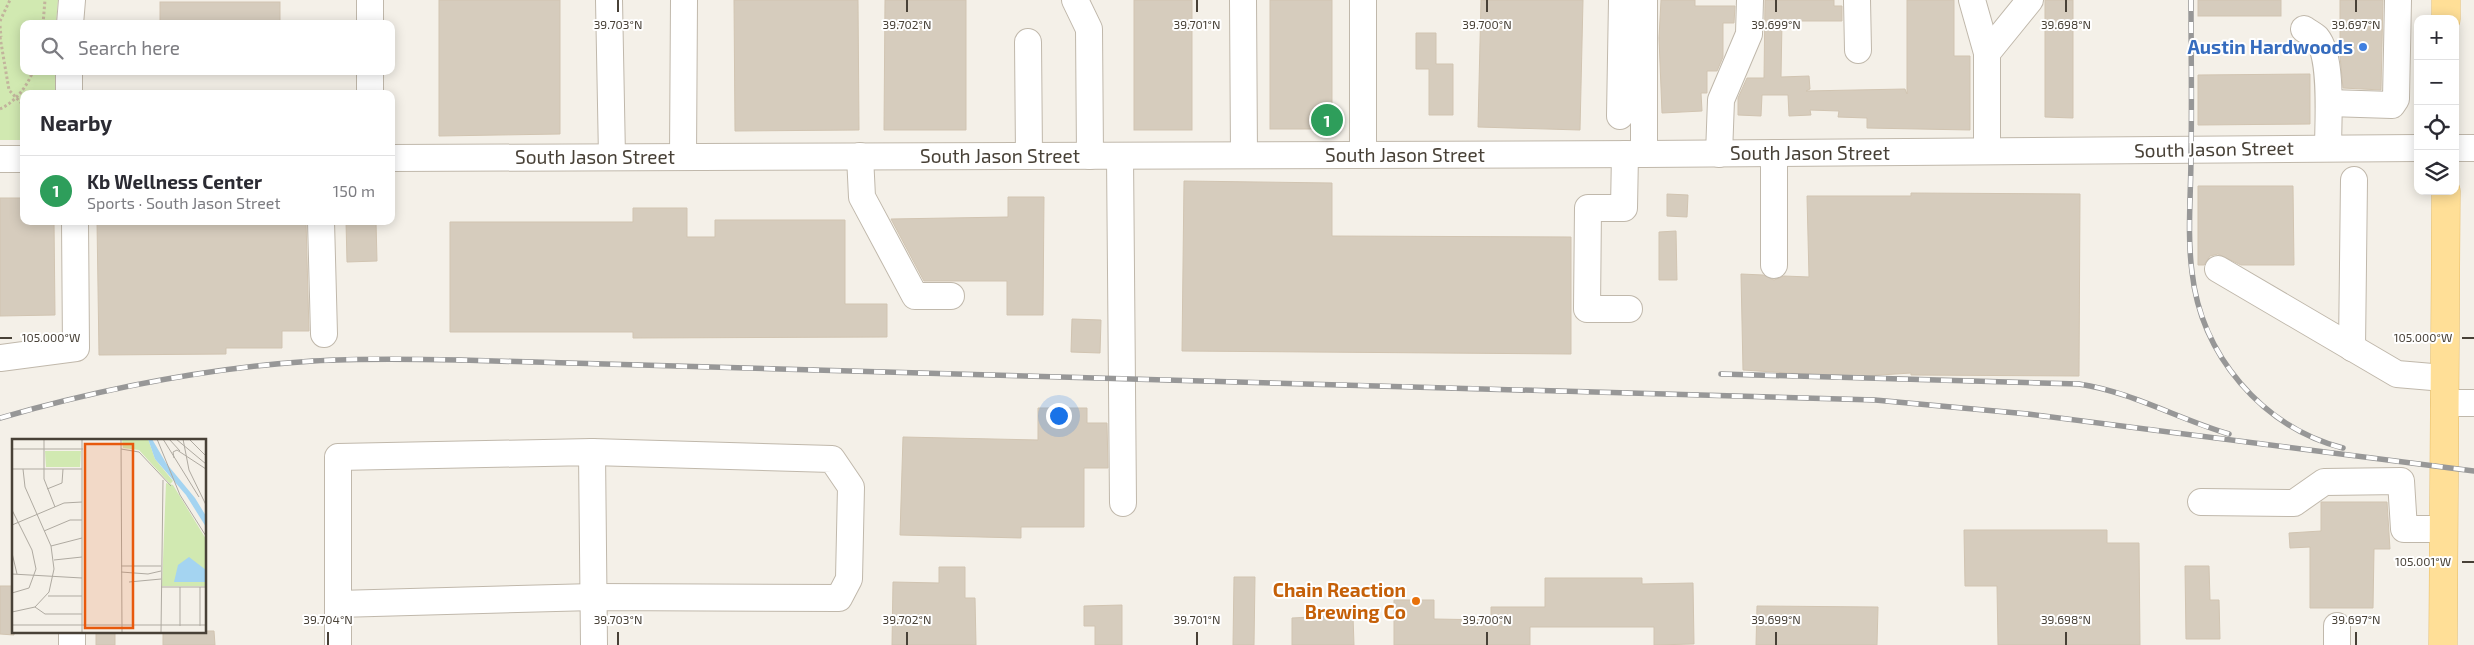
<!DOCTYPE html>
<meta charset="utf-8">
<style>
:root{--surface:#fff;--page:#f7f7f7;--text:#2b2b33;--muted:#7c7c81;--line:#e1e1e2;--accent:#ea580c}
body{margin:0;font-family:"Exo 2",sans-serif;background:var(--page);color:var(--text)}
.controls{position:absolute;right:15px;top:15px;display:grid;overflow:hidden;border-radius:10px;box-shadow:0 2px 12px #0003}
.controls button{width:45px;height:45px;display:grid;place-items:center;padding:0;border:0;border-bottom:1px solid var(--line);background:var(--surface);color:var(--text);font:25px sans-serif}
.you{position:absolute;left:1058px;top:415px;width:18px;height:18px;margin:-12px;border:4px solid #fff;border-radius:50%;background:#1a73e8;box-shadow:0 0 0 8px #1a73e833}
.badge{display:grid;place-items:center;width:32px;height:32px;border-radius:50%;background:var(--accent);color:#fff;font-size:16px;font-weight:700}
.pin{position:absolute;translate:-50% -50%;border:2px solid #fff;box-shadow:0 1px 5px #0006}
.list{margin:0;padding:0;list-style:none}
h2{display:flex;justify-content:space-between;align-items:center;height:65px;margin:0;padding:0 20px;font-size:21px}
h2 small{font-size:16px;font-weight:400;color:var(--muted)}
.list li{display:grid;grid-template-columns:32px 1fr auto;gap:15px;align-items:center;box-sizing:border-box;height:70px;padding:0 20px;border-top:1px solid var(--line)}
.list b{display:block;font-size:19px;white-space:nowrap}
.list p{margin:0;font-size:16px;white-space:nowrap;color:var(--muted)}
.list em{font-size:16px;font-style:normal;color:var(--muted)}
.icon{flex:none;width:28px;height:28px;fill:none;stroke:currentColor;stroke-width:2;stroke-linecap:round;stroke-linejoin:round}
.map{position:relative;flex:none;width:2474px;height:645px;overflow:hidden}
.search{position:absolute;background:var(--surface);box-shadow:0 2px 12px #0003;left:20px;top:20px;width:375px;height:55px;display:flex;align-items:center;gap:12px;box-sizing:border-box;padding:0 18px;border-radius:10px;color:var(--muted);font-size:19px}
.panel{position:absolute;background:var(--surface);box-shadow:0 2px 12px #0003;left:20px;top:90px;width:375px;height:135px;border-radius:10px}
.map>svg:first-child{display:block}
</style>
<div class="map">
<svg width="2474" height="645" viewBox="0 0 2474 645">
<rect width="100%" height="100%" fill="#f4f0e8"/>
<!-- green -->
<polygon fill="#d1e9b1" points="0,0 58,0 56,24 24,24 24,71 56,71 55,94 24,94 24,140 0,140"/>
<!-- building -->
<g fill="#d6ccbd" stroke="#d1c4b1">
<polygon points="439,0 560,0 560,134 439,136"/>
<polygon points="734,0 858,0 859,130 735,131"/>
<polygon points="885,0 966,0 966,130 884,130"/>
<rect x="1134" y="0" width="58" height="130"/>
<rect x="1270" y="0" width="62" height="129"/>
<polygon points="1481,0 1583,0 1580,130 1478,127"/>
<polygon points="1661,0 1695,0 1695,6 1735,6 1734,23 1723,23 1723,57 1717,71 1707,71 1707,93 1701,93 1702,111 1662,113 1659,38"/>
<polygon points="1765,0 1834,0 1834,6 1842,6 1842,21 1782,21 1781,77 1809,76 1810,89 1806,91 1905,89 1907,94 1907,0 1954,0 1954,56 1970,56 1970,130 1867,128 1867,118 1838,117 1839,111 1810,110 1811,115 1789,116 1788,95 1762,95 1761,116 1738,115 1738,98 1747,78 1764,78"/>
<polygon points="2045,0 2073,0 2073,118 2045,117"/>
<rect x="2198" y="0" width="83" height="16"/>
<polygon points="2340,0 2383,0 2381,90 2343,88 2340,56"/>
<rect x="160" y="2" width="120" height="22"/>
<polygon points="1416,33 1436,33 1436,64 1453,64 1453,115 1429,115 1429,69 1416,69"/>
<polygon points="2310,74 2310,124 2198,125 2198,75"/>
<polygon points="1184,181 1332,183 1332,236 1571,237 1571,354 1182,351"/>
<polygon points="2198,186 2293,186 2294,265 2241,265 2218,254 2210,256 2204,265 2198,265"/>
<polygon points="1911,193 2080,194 2079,376 1911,375 1911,373 1849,377 1743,370 1741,274 1763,275 1774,280 1784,276 1809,277 1807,196 1911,196"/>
<polygon points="1667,194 1688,195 1687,217 1667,216"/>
<polygon points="1008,197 1044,197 1043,315 1007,315 1007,281 924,281 891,219 1008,217"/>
<polygon points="0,198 24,198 24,221 54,221 55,315 0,316"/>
<polygon points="633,208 687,208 687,237 715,237 715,220 845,220 845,304 887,304 887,337 633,338 633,332 450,332 450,222 633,222"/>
<polygon points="97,221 306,221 309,331 282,331 282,348 226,348 226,354 99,355"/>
<polygon points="346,221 376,221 377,261 347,262"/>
<polygon points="1676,231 1677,280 1659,280 1659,232"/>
<polygon points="1072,319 1101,320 1100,353 1071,352"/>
<polygon points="1038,408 1087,408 1087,423 1107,423 1108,468 1084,468 1084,527 1021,527 1021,538 900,535 903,437 1038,440"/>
<polygon points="2321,502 2387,502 2390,549 2374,549 2373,608 2310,608 2310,547 2290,548 2289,533 2321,531"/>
<polygon points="1964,530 2107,530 2107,543 2139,543 2140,645 1998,645 1997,586 1965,586"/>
<polygon points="2185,566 2209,566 2210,600 2219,600 2220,639 2186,639"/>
<polygon points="939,567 965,567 965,598 975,598 976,645 892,645 893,582 939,583"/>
<polygon points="1234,577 1255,577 1254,645 1233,645"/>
<polygon points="1545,578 1642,578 1642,584 1693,583 1694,644 1654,645 1654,627 1530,627 1530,645 1394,645 1394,600 1434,600 1434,619 1491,620 1491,607 1545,607"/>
<polygon points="0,586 14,586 14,635 0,634"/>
<polygon points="1122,605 1122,645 1095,645 1095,626 1084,626 1084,606"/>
<polygon points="1757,606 1878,607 1877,645 1756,645"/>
<polygon points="1332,616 1353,616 1354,645 1292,645 1292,618"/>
<rect x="96" y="631" width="19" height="14"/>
<polygon points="163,631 214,631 215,645 163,645"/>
</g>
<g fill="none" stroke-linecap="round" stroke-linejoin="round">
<defs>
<g id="minor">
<polyline points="609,0 612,157"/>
<polyline points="1075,0 1089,29 1090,156"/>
<polyline points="1243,0 1244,155"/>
<polyline points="1363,0 1363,155"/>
<polyline points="1857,0 1858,50"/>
<polyline points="1972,0 1987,53 1987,151"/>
<polyline points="70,24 72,0"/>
<polyline points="370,24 370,0"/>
<path d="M 2304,29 C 2308,32 2314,35 2317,38 C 2333,57 2328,123 2328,148"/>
<polyline points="1028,42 1029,156"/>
<polyline points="1987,53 2030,0"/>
<polyline points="69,71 69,94"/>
<polyline points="370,94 370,71"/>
<polyline points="2329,103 2392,105 2396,99 2398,0"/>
<polyline points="1620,116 1622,0"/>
<polyline points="2455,148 2474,148"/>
<polyline points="1774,153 1774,265"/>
<polyline points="1625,154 1624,208 1588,208 1587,309 1629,309"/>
<polyline points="1644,154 1644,0"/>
<polyline points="1719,154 1721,100 1749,34 1750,0"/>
<polyline points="860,156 862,197 915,296 951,296"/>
<polyline points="1120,156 1123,503"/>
<polyline points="683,157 684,0"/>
<polyline points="391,158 1644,154 2418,148"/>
<polyline points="0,159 24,159"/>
<polyline points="321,221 324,334"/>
<polyline points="2218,269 2397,374 2444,378"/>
<polyline points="2352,348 2354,180"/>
<polyline points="0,358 76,348 75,221"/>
<polyline points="2444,403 2474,403"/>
<polyline points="2201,502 2294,503 2324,482 2401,481 2404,529 2443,529"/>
<polyline points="338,604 594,597 839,598 849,579 851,487 832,459 592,452"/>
<polyline points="2337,626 2337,645"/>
<polyline points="72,631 72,645"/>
<polyline points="338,645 338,457 592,452 594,645"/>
</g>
<g id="major">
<polyline points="2446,19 2446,0"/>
<polyline points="2443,645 2446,191"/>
</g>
</defs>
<!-- minor casing -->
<use href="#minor" stroke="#c0b8ab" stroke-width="28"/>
<!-- major casing -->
<use href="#major" stroke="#e6bc65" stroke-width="29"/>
<!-- path -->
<g stroke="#c2b49c" stroke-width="3" stroke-dasharray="2.5 2.5" stroke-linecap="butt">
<polyline points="0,21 10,0"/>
<polyline points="43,24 45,0"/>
<polyline points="0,26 1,37"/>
<polyline points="0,37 9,90 24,106"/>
<path d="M 0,109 C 15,102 27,87 33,71"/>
</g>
<!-- minor -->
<use href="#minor" stroke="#fff" stroke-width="26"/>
<!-- major -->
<use href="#major" stroke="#ffdf97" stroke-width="28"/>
<defs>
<g id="rail">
<path d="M 2191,0 C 2191,52 2192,103 2191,155 C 2191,194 2187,234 2192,272 C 2201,355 2262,427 2343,448"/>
<path d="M 1721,374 L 2079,384 C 2132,392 2178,419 2229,434"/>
<path d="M 0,418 C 101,389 208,368 313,361 C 362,358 411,359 461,360 L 1875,400 L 2028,414 L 2474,471"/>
</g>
</defs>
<!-- rail casing -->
<use href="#rail" stroke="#979797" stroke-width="5.5"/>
<!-- rail -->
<use href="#rail" stroke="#fff" stroke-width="4" stroke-dasharray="11" stroke-linecap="butt"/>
</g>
<!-- ticks -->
<path fill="none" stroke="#484137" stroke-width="2" d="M 618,0 L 618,12M 907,0 L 907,12M 1197,0 L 1197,12M 1487,0 L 1487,12M 1776,0 L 1776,12M 2066,0 L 2066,12M 2356,0 L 2356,12M 0,338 L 12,338M 2462,338 L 2474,338M 2462,562 L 2474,562M 328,632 L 328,645M 618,632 L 618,645M 907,632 L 907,645M 1197,632 L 1197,645M 1487,632 L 1487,645M 1776,632 L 1776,645M 2066,632 L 2066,645M 2356,632 L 2356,645"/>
<!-- markers -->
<circle fill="#3f7fe0" stroke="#fff" stroke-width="2" cx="2363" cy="47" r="5"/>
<circle fill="#e8710a" stroke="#fff" stroke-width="2" cx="1416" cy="601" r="5"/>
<g text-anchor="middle" stroke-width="4" stroke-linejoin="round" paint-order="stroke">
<!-- shop labels -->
<g font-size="19" font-weight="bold" fill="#366cbe" stroke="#fff" text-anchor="end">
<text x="2353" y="54">Austin Hardwoods</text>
</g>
<!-- street labels -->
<g font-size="19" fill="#484137" stroke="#fff">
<text transform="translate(2214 149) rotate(-1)" y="7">South Jason Street</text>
<text x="1810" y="160">South Jason Street</text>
<text x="1405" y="162">South Jason Street</text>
<text x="1000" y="163">South Jason Street</text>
<text x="595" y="164">South Jason Street</text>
</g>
<!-- food labels -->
<g font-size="19" font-weight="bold" fill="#c56008" stroke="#fff" text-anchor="end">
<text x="1406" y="597">Chain Reaction<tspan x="1406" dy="22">Brewing Co</tspan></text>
</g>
</g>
<!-- overview -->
<g transform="translate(12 439)">
<rect width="194" height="194" fill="#f4f0e8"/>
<path d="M 110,0 L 136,0 L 143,20 L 161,42 L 158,45 L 127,11 L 111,9 ZM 33,12 L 69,12 L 68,28 L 34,28 ZM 154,44 L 161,46 L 194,100 L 194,147 L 150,147 Z" fill="#d1e9b1"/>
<path d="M 136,0 L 140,0 L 154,24 L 183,59 L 194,77 L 194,88 L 174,56 L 143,20 ZM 177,118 L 194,131 L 194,143 L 162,143 L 166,126 Z" fill="#a4d4f1"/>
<path fill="none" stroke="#afaaa1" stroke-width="1" d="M 32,0 L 32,40 L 43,68M 109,0 L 110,193M 145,0 L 168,56 L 194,97M 151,0 L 187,58M 157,0 L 168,12M 164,0 L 194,25M 171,0 L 177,31 L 194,66M 177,0 L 194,17M 0,10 L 71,10M 109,10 L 127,13 L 159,47M 162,19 L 161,13 L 165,11 L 194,30M 0,30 L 70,30M 11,30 L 13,48 L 39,107 L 42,130 L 37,153 L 23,168M 35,50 L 50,44 L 51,30M 0,71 L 20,111 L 24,130 L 17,149 L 0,154M 0,86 L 52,64 L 70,63M 32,92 L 58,81 L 70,81M 39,107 L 70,99M 0,114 L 5,135M 42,121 L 70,118M 109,127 L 149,127M 109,133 L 136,135 L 149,132M 0,135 L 70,139M 117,143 L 149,140M 149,148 L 194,148M 188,148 L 188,187M 36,157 L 70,157M 0,173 L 23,168 L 33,175 L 70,175M 0,186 L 194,186M 168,187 L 168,148M 70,193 L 70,0M 149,193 L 151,41"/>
<path fill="#e8590c" fill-opacity="0.15" stroke="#e8590c" stroke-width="2.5" d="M 73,5 L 121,5 L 121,189 L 73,189 Z"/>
<rect width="194" height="194" fill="none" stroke="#484137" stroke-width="2.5"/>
</g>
<g font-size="12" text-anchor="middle" fill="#484137" stroke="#fff" stroke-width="4" stroke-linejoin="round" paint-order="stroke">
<text x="618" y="29">39.703°N</text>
<text x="907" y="29">39.702°N</text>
<text x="1197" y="29">39.701°N</text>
<text x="1487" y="29">39.700°N</text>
<text x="1776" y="29">39.699°N</text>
<text x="2066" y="29">39.698°N</text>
<text x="2356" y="29">39.697°N</text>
<text x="2423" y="342">105.000°W</text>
<text x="51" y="342">105.000°W</text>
<text x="2423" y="566">105.001°W</text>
<text x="328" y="624">39.704°N</text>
<text x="618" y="624">39.703°N</text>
<text x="907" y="624">39.702°N</text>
<text x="1197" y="624">39.701°N</text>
<text x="1487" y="624">39.700°N</text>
<text x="1776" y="624">39.699°N</text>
<text x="2066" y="624">39.698°N</text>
<text x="2356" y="624">39.697°N</text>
</g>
</svg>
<div class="controls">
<button>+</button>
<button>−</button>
<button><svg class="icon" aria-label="locate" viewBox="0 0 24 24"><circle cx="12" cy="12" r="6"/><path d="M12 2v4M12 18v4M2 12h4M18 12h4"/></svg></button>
<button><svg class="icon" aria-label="layers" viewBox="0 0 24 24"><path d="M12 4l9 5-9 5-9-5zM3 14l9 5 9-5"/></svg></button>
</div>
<div class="you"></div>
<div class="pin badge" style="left:1327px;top:120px;background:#2e9e5b">1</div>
<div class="search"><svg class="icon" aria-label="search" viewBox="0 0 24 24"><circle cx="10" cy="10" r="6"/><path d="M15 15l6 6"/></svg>Search here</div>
<section class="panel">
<h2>Nearby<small></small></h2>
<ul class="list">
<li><span class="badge" style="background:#2e9e5b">1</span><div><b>Kb Wellness Center</b><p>Sports · South Jason Street</p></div><em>150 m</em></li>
</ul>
</section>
</div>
